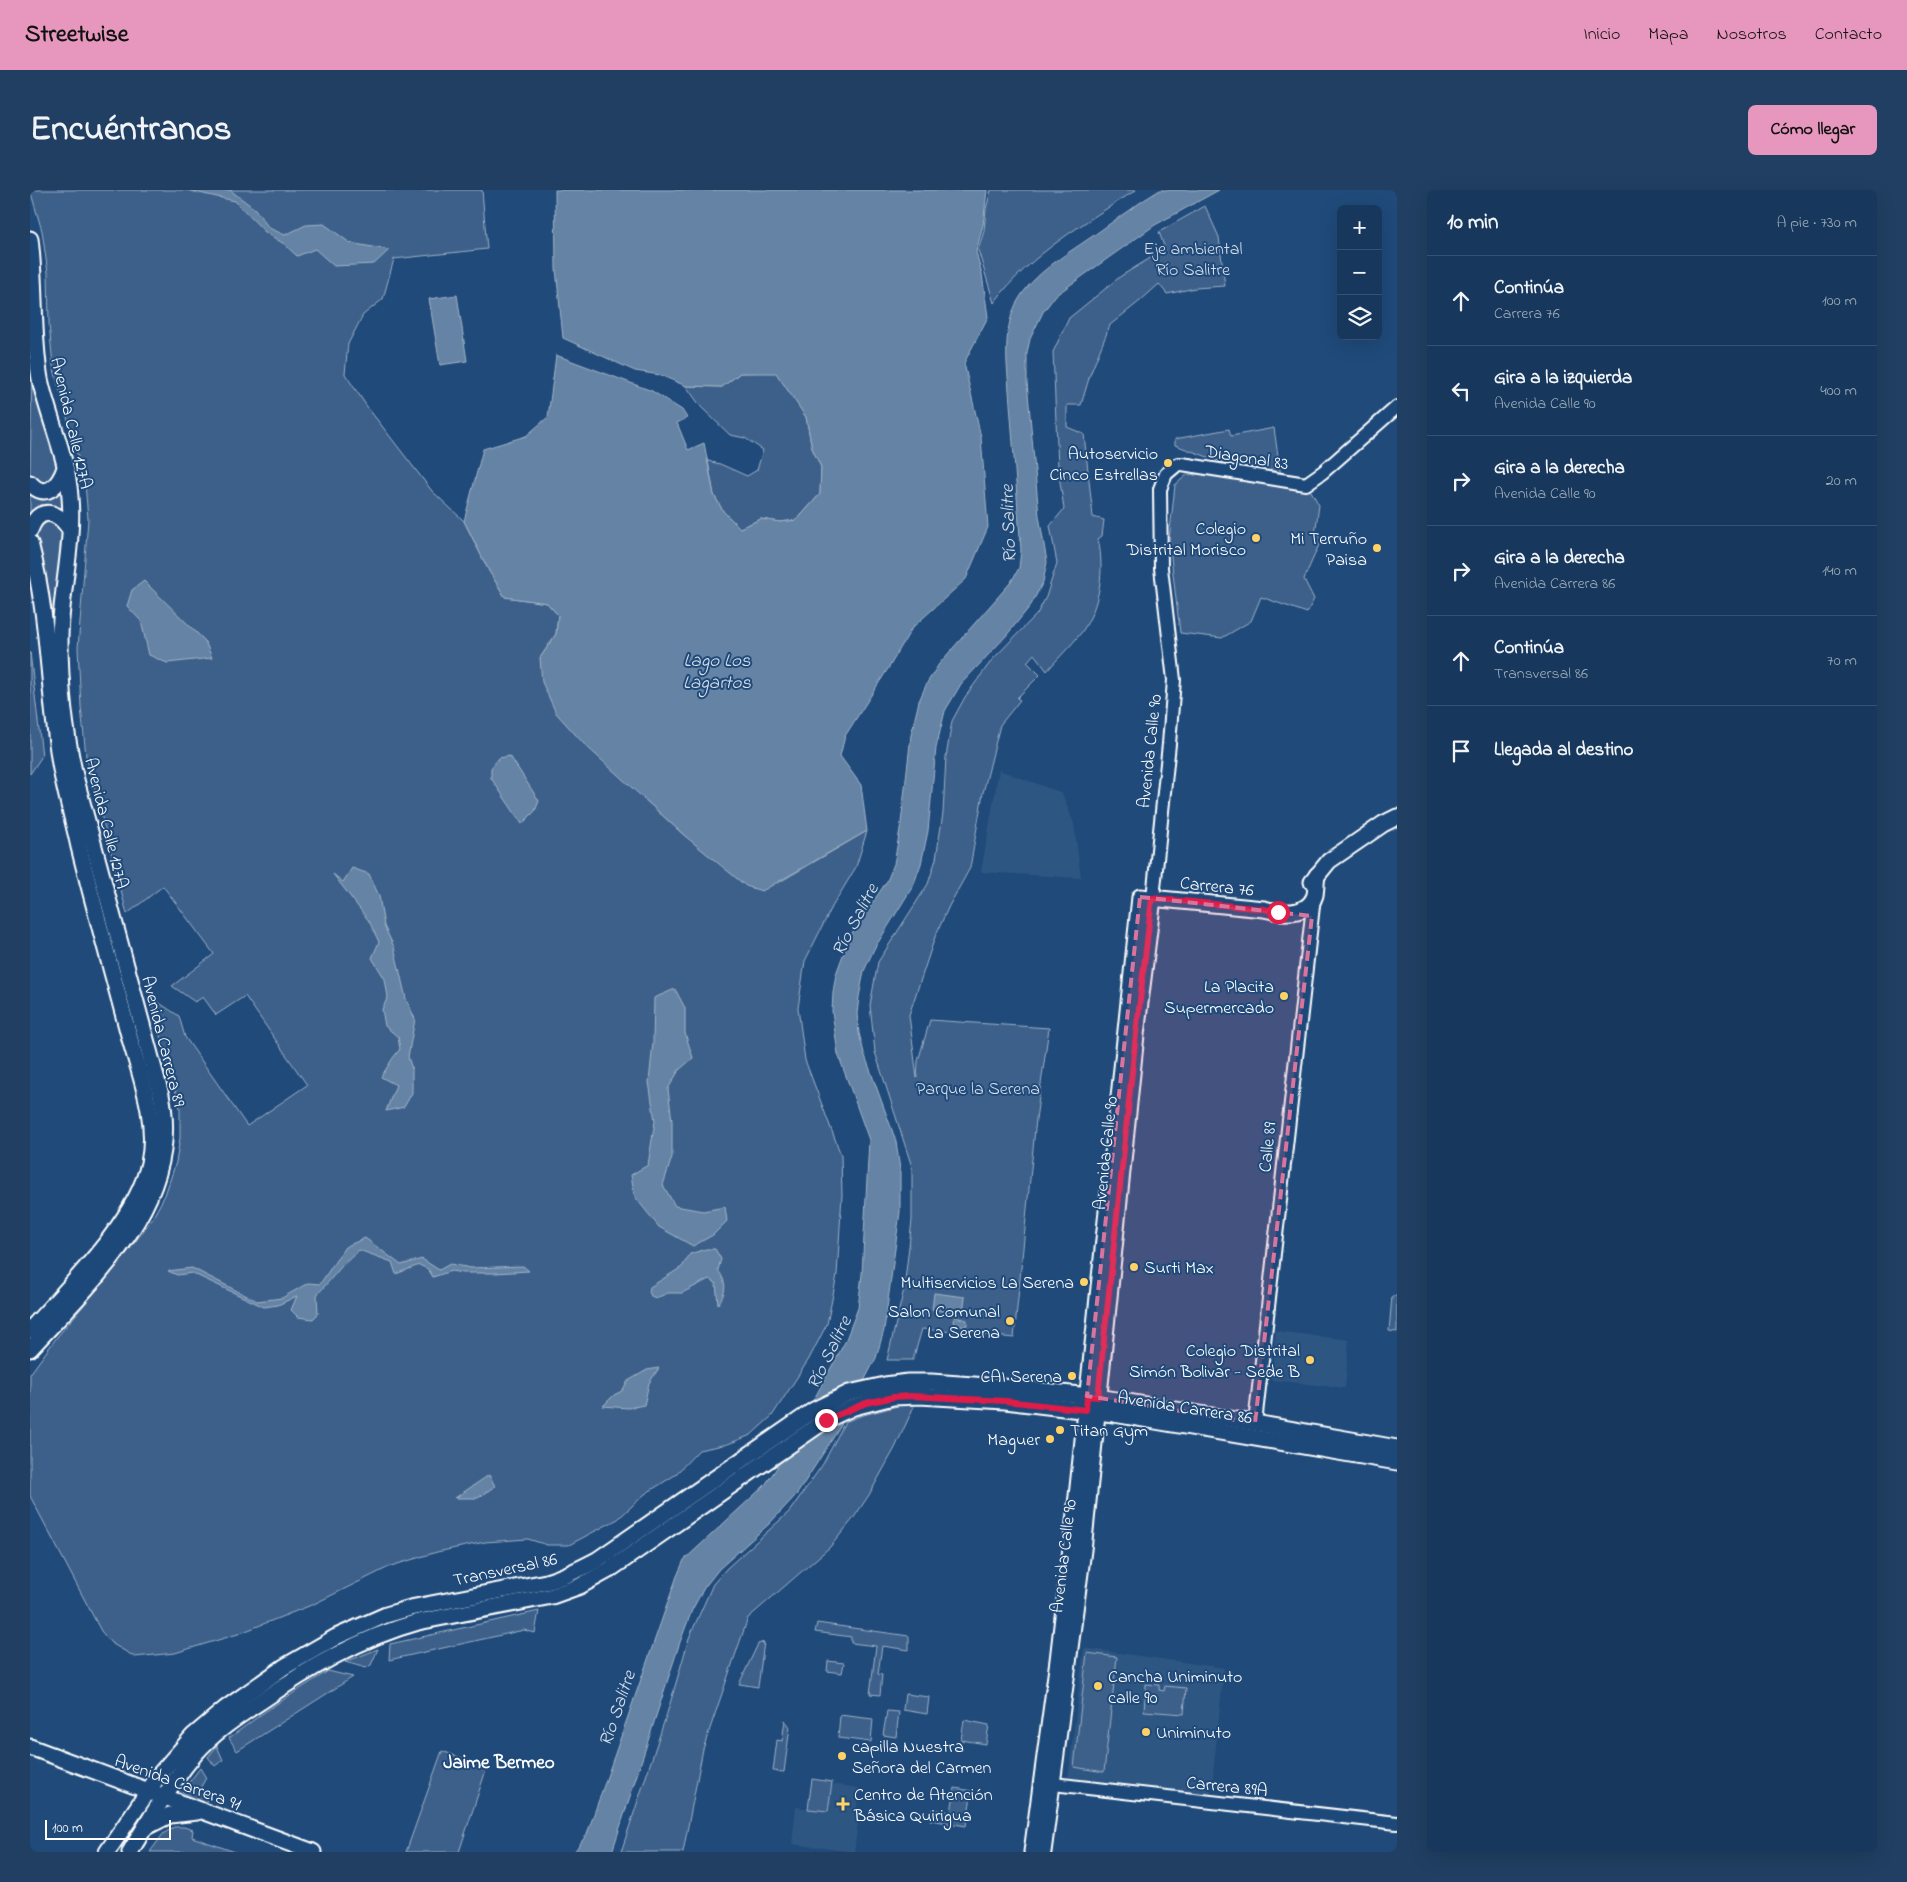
<!DOCTYPE html>
<html lang="es">
<meta charset="utf-8">
<style>
:root{--surface:#17385c;--page:#203f62;--text:#f1f3f6;--muted:#9eacbb;--line:#365272;--accent:#e797bd}
body{margin:0;font-family:"Indie Flower",sans-serif;background:var(--page);color:var(--text)}
.controls{position:absolute;right:15px;top:15px;display:grid;overflow:hidden;border-radius:8px;box-shadow:0 5px 20px #0002}
.controls button{width:45px;height:45px;display:grid;place-items:center;padding:0;border:0;border-bottom:1px solid var(--line);background:var(--surface);color:var(--text);font:25px sans-serif}
.scale{position:absolute;left:15px;bottom:12px;width:126px;box-sizing:border-box;padding-left:5px;border:2px solid #fff;border-top:0;font-size:14px;line-height:18px;white-space:nowrap;color:#fff;-webkit-text-stroke:4px #1f4a7a;paint-order:stroke}
.stop{position:absolute;width:15px;height:15px;margin:-11px;border:4px solid #e11d48;border-radius:50%;background:#fff}
.stop.end{background:#e11d48;border-color:#fff;box-shadow:0 1px 5px #0008}
.list{margin:0;padding:0;list-style:none}
h2{display:flex;justify-content:space-between;align-items:center;height:65px;margin:0;padding:0 20px;font-size:21px}
h2 small{font-size:16px;font-weight:400;color:var(--muted)}
.list li{display:grid;grid-template-columns:32px 1fr auto;gap:15px;align-items:center;box-sizing:border-box;height:90px;padding:0 20px;border-top:1px solid var(--line)}
.list b{display:block;font-size:19px;white-space:nowrap}
.list p{margin:0;font-size:16px;white-space:nowrap;color:var(--muted)}
.list em{font-size:16px;font-style:normal;color:var(--muted)}
.icon{flex:none;width:28px;height:28px;fill:none;stroke:currentColor;stroke-width:2;stroke-linecap:round;stroke-linejoin:round}
.map{position:relative;flex:none;width:1367px;height:1662px;overflow:hidden;border-radius:8px}
header{display:flex;align-items:center;gap:30px;box-sizing:border-box;height:70px;padding:0 25px;background:var(--accent);color:#111}
header strong{font-size:24px}
nav{display:flex;gap:28px;margin-inline-start:auto;font-size:18px}
.intro{display:flex;align-items:center;justify-content:space-between;box-sizing:border-box;height:120px;padding:0 30px}
h1{margin:0;font-size:35px}
.button{padding:12px 22px;border-radius:8px;background:var(--accent);color:#111;font-size:18px;font-weight:700}
main{display:flex;gap:30px;padding:0 30px}
aside{flex:1;background:var(--surface);border-radius:8px;box-shadow:0 5px 20px #0002}
.map>svg:first-child{display:block}
</style>
<header>
<strong>Streetwise</strong>
<nav><a>Inicio</a><a>Mapa</a><a>Nosotros</a><a>Contacto</a></nav>
</header>
<div class="intro"><h1>Encuéntranos</h1><a class="button">Cómo llegar</a></div>
<main>
<div class="map">
<svg width="1367" height="1662" viewBox="0 0 1367 1662">
<rect width="100%" height="100%" fill="#1f4a7a"/>
<filter id="ink" filterUnits="userSpaceOnUse"><feTurbulence type="fractalNoise" baseFrequency=".02" numOctaves="2"/><feDisplacementMap in="SourceGraphic" scale="10" xChannelSelector="R" yChannelSelector="G"/><feConvolveMatrix kernelMatrix="1 2 1 2 8 2 1 2 1" color-interpolation-filters="sRGB"/></filter>
<g filter="url(#ink)">
<!-- built -->
<g fill="#2e5683">
<polygon points="969,580 1032,603 1044,634 1051,688 951,682"/>
<polygon points="1246,1141 1319,1150 1315,1198 1241,1190"/>
<polygon points="1054,1458 1194,1478 1181,1604 1038,1588"/>
<polygon points="802,1594 829,1598 826,1625 829,1625 824,1662 762,1654 766,1617 798,1621"/>
</g>
<!-- green -->
<g fill="#3c618b" stroke="#9eb0c5">
<polygon points="0,0 452,0 457,59 364,69 353,109 333,125 318,154 315,184 338,218 402,301 434,331 459,381 475,407 517,413 528,425 526,444 510,468 610,605 655,646 748,693 837,641 826,677 802,717 775,771 768,818 775,870 811,965 812,1005 807,1085 797,1134 779,1169 742,1226 721,1245 698,1254 669,1260 645,1285 615,1304 588,1329 539,1355 517,1355 498,1349 455,1352 407,1362 361,1376 284,1414 208,1444 145,1463 105,1467 81,1453 71,1441 0,1306 0,1184 27,1147 92,1070 122,1029 135,1005 146,972 150,948 150,918 119,806 149,826 155,847 217,936 277,895 215,806 186,825 173,807 165,812 142,796 184,764 133,696 97,724 56,566 51,517 48,458 58,329 55,293 23,176 19,134 18,83 12,41"/>
<path d="M 961,0 L 1106,0 C 1055,33 1001,63 964,113 L 948,60 L 954,41 L 956,19 Z"/>
<path d="M 1175,16 L 1189,47 L 1195,96 L 1165,98 L 1137,104 L 1129,94 L 1110,111 L 1080,135 L 1060,185 L 1051,215 L 1037,215 L 1037,237 L 1054,244 L 1063,327 L 1074,330 L 1072,346 L 1068,349 C 1075,380 1070,417 1051,443 C 1041,456 1028,468 1017,481 L 1004,464 L 997,472 L 1010,485 L 987,508 L 990,510 L 970,535 L 953,603 L 940,678 L 919,716 L 905,747 L 879,825 L 887,888 L 888,871 L 900,830 L 1019,838 L 1006,929 L 984,1148 L 892,1139 L 883,1170 L 857,1170 L 874,1099 L 882,1030 L 882,977 L 845,862 L 840,815 L 848,772 L 898,694 L 906,669 L 913,623 L 916,567 L 922,531 L 935,507 L 962,470 L 1007,424 L 1016,407 L 1027,373 L 1020,336 L 1034,319 L 1028,278 L 1023,162 L 1039,128 L 1091,86 L 1135,59 L 1129,42 Z"/>
<polygon points="746,182 776,227 782,258 791,277 790,304 767,330 750,332 731,329 710,338 693,321 684,305 678,271 690,274 717,286 727,280 733,260 715,248 700,245 671,217 656,196 692,197 710,183"/>
<polygon points="2,184 29,277 28,284 15,295 1,286 0,283"/>
<polygon points="1244,238 1251,287 1197,274 1145,255 1145,249 1199,239 1201,246"/>
<polygon points="1162,283 1281,301 1289,315 1285,345 1292,348 1274,389 1284,409 1277,423 1231,407 1221,431 1192,448 1150,443 1139,350 1145,295 1158,284 1166,285"/>
<polygon points="34,293 36,327 0,330 0,299"/>
<path d="M 18,332 C 25,332 30,337 33,343 L 25,441 L 22,441 L 6,347 L 11,336 Z"/>
<polygon points="0,462 12,566 0,584"/>
<polygon points="1362,1106 1367,1106 1367,1142 1359,1141"/>
<polygon points="875,1214 885,1214 865,1258 839,1305 823,1329 800,1357 718,1428 673,1559 653,1662 591,1662 639,1517 659,1448 683,1394 697,1378 759,1322 793,1274 815,1232 830,1226"/>
<polygon points="509,1421 505,1443 494,1440 359,1470 360,1454"/>
<polygon points="787,1433 879,1446 879,1460 852,1456 848,1484 852,1485 850,1505 840,1504 846,1456 821,1453 821,1447 785,1442"/>
<polygon points="734,1452 728,1497 709,1494 728,1454"/>
<polygon points="348,1459 341,1475 336,1478 315,1472"/>
<polygon points="1057,1463 1087,1467 1074,1582 1044,1577"/>
<polygon points="798,1471 814,1473 812,1483 797,1481"/>
<polygon points="298,1481 323,1487 207,1561 199,1548 240,1518"/>
<polygon points="1116,1494 1129,1495 1129,1500 1134,1501 1135,1496 1156,1498 1154,1524 1114,1521"/>
<polygon points="875,1504 899,1507 897,1524 873,1520"/>
<polygon points="857,1521 869,1522 866,1547 853,1545"/>
<polygon points="810,1525 843,1529 841,1552 808,1548"/>
<polygon points="755,1530 760,1537 754,1582 743,1581 747,1550 752,1551"/>
<polygon points="934,1530 959,1535 956,1554 931,1550"/>
<polygon points="187,1556 193,1570 185,1576 178,1567"/>
<polygon points="412,1561 457,1577 429,1662 376,1662"/>
<polygon points="170,1578 176,1588 168,1602 177,1610 175,1613 152,1602"/>
<polygon points="782,1589 802,1592 798,1621 778,1619"/>
<polygon points="925,1598 942,1601 936,1636 900,1630 902,1619 921,1622"/>
<polygon points="144,1637 154,1637 163,1640 162,1647 205,1662 120,1662 133,1644"/>
</g>
<!-- water -->
<g fill="#6583a4" stroke="#a3b5c8">
<polygon points="156,0 200,0 225,19 239,38 255,45 276,35 294,34 320,53 359,60 344,74 304,76 285,59 267,66 254,54 235,42 205,11"/>
<polygon points="525,0 957,0 953,35 946,62 952,84 958,127 934,173 951,247 958,337 936,389 882,438 861,474 815,546 810,566 831,595 837,641 732,701 716,696 655,646 554,554 526,523 512,492 510,468 526,444 528,425 517,413 475,407 459,381 434,331 453,259 496,246 518,227 526,165 622,201 652,220 657,228 647,233 658,260 674,253 684,305 693,321 710,338 731,329 750,332 767,330 790,304 791,277 782,258 776,227 746,183 710,183 692,197 656,196 630,185 605,181 533,148 526,79"/>
<path d="M 1130,0 L 1189,0 L 1125,35 L 1026,105 L 1013,122 L 1000,149 L 997,163 L 997,192 L 1009,326 L 1017,372 L 1013,392 L 1001,415 L 976,446 L 931,494 L 915,521 L 906,558 L 898,641 L 891,674 L 883,696 L 844,759 L 834,781 L 829,807 L 827,824 L 829,843 L 834,863 L 866,951 L 870,980 L 870,1022 L 854,1140 L 846,1168 L 810,1237 L 767,1304 L 739,1334 L 689,1379 L 674,1398 L 662,1420 L 650,1452 L 582,1662 L 544,1662 L 557,1644 L 647,1386 L 654,1370 L 735,1295 L 746,1279 L 815,1152 L 828,1118 L 832,1084 L 839,950 L 808,864 L 802,821 L 803,802 L 806,784 L 820,746 L 857,691 L 864,674 L 871,633 L 881,545 L 889,511 L 897,493 L 909,474 L 981,392 L 989,378 L 991,360 L 977,174 C 976,153 977,133 986,114 C 1002,83 1039,63 1067,43 C 1088,28 1108,13 1130,0 Z"/>
<polygon points="427,105 437,171 410,175 399,109"/>
<polygon points="114,391 175,451 182,468 137,473 119,465 111,431 97,416 102,400"/>
<polygon points="480,566 509,611 505,621 492,634 461,588 461,578 469,568"/>
<polygon points="322,678 339,684 349,706 354,736 364,757 376,809 385,829 378,867 382,879 382,903 374,917 356,921 366,895 351,887 363,868 370,859 368,847 355,836 352,819 358,807 355,789 342,768 349,752 339,731 303,684 313,692"/>
<polygon points="645,799 655,818 655,843 663,868 649,880 638,899 642,931 642,967 633,995 645,1016 673,1021 695,1017 697,1031 683,1045 663,1056 629,1037 605,1007 601,985 618,975 625,931 619,892 623,853 624,808"/>
<polygon points="335,1048 371,1075 392,1069 409,1080 420,1074 441,1078 493,1076 499,1081 465,1083 433,1083 421,1081 403,1087 398,1079 389,1075 366,1084 362,1072 329,1060 312,1076 287,1105 288,1124 283,1129 268,1127 261,1120 267,1106 248,1115 234,1117 162,1083 147,1085 138,1081 162,1078 227,1111 252,1108 278,1093 290,1094 315,1057"/>
<path d="M 676,1059 L 685,1059 L 691,1069 L 688,1080 C 697,1093 697,1101 688,1114 L 686,1093 L 679,1089 L 652,1103 L 638,1103 L 626,1108 L 621,1106 L 619,1102 L 620,1097 L 652,1077 L 660,1064 Z"/>
<polygon points="904,1103 935,1107 933,1123 902,1120"/>
<polygon points="925,1127 937,1130 937,1135 933,1137 930,1135 924,1136 923,1130"/>
<polygon points="629,1178 619,1193 614,1215 598,1218 573,1216 584,1205 592,1201 598,1191 617,1180"/>
<polygon points="459,1285 465,1296 448,1308 425,1308"/>
</g>
<g fill="none" stroke-linecap="round" stroke-linejoin="round">
<defs>
<g id="minor">
<polyline points="1123,708 1139,554 1144,490 1131,378 1130,299 1136,284 1148,274 1152,274 1276,294 1293,282 1367,217"/>
<polyline points="1225,1233 1284,707"/>
<polyline points="1023,1594 1367,1633"/>
</g>
<g id="major">
<path d="M 0,49 C 6,95 2,143 10,189 C 18,227 38,269 40,307 C 44,352 31,401 30,447 C 30,494 35,544 46,590 L 131,905 C 154,1010 64,1089 0,1159"/>
<path d="M 0,293 C 16,311 29,295 35,278"/>
<path d="M 0,340 C 9,316 26,320 39,338"/>
<path d="M 0,353 C 19,425 18,500 30,574 C 35,602 43,629 49,657 C 65,721 83,785 100,849 C 111,888 128,932 119,973 C 107,1030 39,1096 0,1140"/>
<polyline points="1282,692 1299,671 1353,634 1367,627"/>
<polyline points="0,1557 283,1662"/>
<polyline points="116,1637 140,1625 167,1622"/>
<path d="M 77,1662 L 129,1585 L 163,1546 L 196,1518 L 254,1477 L 306,1447 L 356,1425 L 380,1418 L 516,1392 C 534,1387 550,1379 567,1370 L 784,1220 L 819,1203 L 855,1195 L 878,1192 L 901,1192 L 986,1198 L 1068,1207 L 1225,1233 L 1367,1258"/>
<path d="M 100,1662 C 120,1629 140,1594 165,1564 C 183,1543 207,1527 230,1512 C 279,1478 330,1448 388,1432 L 522,1406 L 550,1396 L 579,1380 L 796,1230 L 824,1217 L 863,1207 L 889,1206 L 975,1211 L 1084,1224 L 1367,1272"/>
<path d="M 1002,1662 L 1028,1470 L 1048,1297 L 1110,707 L 1234,719 C 1250,723 1278,727 1285,705 C 1286,699 1286,691 1287,685"/>
<polyline points="1013,1662 1053,1360 1106,845 1123,708"/>
</g>
</defs>
<!-- minor casing -->
<use href="#minor" stroke="#fff" stroke-width="16"/>
<!-- major casing -->
<use href="#major" stroke="#fff" stroke-width="19"/>
<!-- minor -->
<use href="#minor" stroke="#1f4a7a" stroke-width="12"/>
<!-- major -->
<use href="#major" stroke="#1f4a7a" stroke-width="15"/>
</g>
</g>
<g fill="none" stroke-linecap="round" stroke-linejoin="round" filter="url(#ink)">
<!-- route -->
<polyline stroke="#e11d48" stroke-width="6" points="796,1230 836,1213 864,1207 881,1206 975,1211 1056,1220 1057,1206 1068,1207 1106,844 1122,708 1234,719 1248,722"/>
</g>
<!-- marked area -->
<path fill="#da749d" fill-opacity="0.2" stroke="#da749d" stroke-width="4" stroke-dasharray="10 6" stroke-linejoin="round" d="M 1110,707 L 1282,726 L 1225,1233 L 1057,1206 Z"/>
<!-- markers -->
<g fill="#ffd166" stroke="#1f4a7a" stroke-width="2">
<circle cx="1138" cy="273" r="5"/>
<circle cx="1226" cy="348" r="5"/>
<circle cx="1347" cy="358" r="5"/>
<circle cx="1254" cy="806" r="5"/>
<circle cx="1104" cy="1077" r="5"/>
<circle cx="1054" cy="1092" r="5"/>
<circle cx="980" cy="1131" r="5"/>
<circle cx="1280" cy="1170" r="5"/>
<circle cx="1042" cy="1186" r="5"/>
<circle cx="1030" cy="1240" r="5"/>
<circle cx="1020" cy="1249" r="5"/>
<circle cx="1068" cy="1496" r="5"/>
<circle cx="1116" cy="1542" r="5"/>
<circle cx="812" cy="1566" r="5"/>
<path d="M810.5 1606.5h5v5h5v5h-5v5h-5v-5h-5v-5h5z"/>
</g>
<g text-anchor="middle" stroke-width="4" stroke-linejoin="round" paint-order="stroke">
<!-- park labels -->
<g font-size="18" fill="#d8dfe8" stroke="#1f4a7a">
<text x="1163" y="64">Eje ambiental<tspan x="1163" dy="21">Río Salitre</tspan></text>
<text x="948" y="904">Parque la Serena</text>
</g>
<!-- street labels -->
<g font-size="18" fill="#fff" stroke="#1f4a7a">
<text transform="translate(42 233) rotate(77)" y="6">Avenida Calle 127A</text>
<text transform="translate(1217 267) rotate(9)" y="6">Diagonal 83</text>
<text transform="translate(1119 561) rotate(-84)" y="6">Avenida Calle 90</text>
<text transform="translate(77 633) rotate(76)" y="6">Avenida Calle 127A</text>
<text transform="translate(1187 696) rotate(6)" y="6">Carrera 76</text>
<text transform="translate(134 851) rotate(76)" y="6">Avenida Carrera 89</text>
<text transform="translate(1237 957) rotate(-84)" y="6">Calle 89</text>
<text transform="translate(1075 963) rotate(-84)" y="6">Avenida Calle 90</text>
<text transform="translate(1155 1217) rotate(9)" y="6">Avenida Carrera 86</text>
<text transform="translate(1033 1366) rotate(-83)" y="6">Avenida Calle 90</text>
<text transform="translate(475 1379) rotate(-12)" y="6">Transversal 86</text>
<text transform="translate(148 1592) rotate(20)" y="6">Avenida Carrera 91</text>
<text transform="translate(1197 1596) rotate(6)" y="6">Carrera 89A</text>
</g>
<!-- poi labels -->
<g font-size="18" fill="#fff" stroke="#1f4a7a" text-anchor="end">
<text x="1128" y="269">Autoservicio<tspan x="1128" dy="21">Cinco Estrellas</tspan></text>
<text x="1216" y="344">Colegio<tspan x="1216" dy="21">Distrital Morisco</tspan></text>
<text x="1337" y="354">Mi Terruño<tspan x="1337" dy="21">Paisa</tspan></text>
<text x="1244" y="802">La Placita<tspan x="1244" dy="21">Supermercado</tspan></text>
<text x="1114" y="1083" text-anchor="start">Surti Max</text>
<text x="1044" y="1098">Multiservicios La Serena</text>
<text x="970" y="1127">Salon Comunal<tspan x="970" dy="21">La Serena</tspan></text>
<text x="1270" y="1166">Colegio Distrital<tspan x="1270" dy="21">Simón Bolivar - Sede B</tspan></text>
<text x="1032" y="1192">CAI Serena</text>
<text x="1040" y="1246" text-anchor="start">Titan Gym</text>
<text x="1010" y="1255">Maguer</text>
<text x="1078" y="1492" text-anchor="start">Cancha Uniminuto<tspan x="1078" dy="21">calle 90</tspan></text>
<text x="1126" y="1548" text-anchor="start">Uniminuto</text>
<text x="822" y="1562" text-anchor="start">capilla Nuestra<tspan x="822" dy="21">Señora del Carmen</tspan></text>
<text x="824" y="1610" text-anchor="start">Centro de Atención<tspan x="824" dy="21">Básica Quirigua</tspan></text>
</g>
<!-- water labels -->
<g font-size="19" font-style="italic" fill="#d8e0e8" stroke="#1f4a7a">
<text transform="translate(977 334) rotate(-92)" y="7">Río Salitre</text>
<text x="687" y="476">Lago Los<tspan x="687" dy="22">Lagartos</tspan></text>
<text transform="translate(824 729) rotate(-62)" y="7">Río Salitre</text>
<text transform="translate(798 1162) rotate(-64)" y="7">Río Salitre</text>
<text transform="translate(586 1518) rotate(-71)" y="7">Río Salitre</text>
</g>
<!-- neighbourhood labels -->
<g font-size="19" font-weight="bold" fill="#fff" stroke="#1f4a7a">
<text x="469" y="1578">Jaime Bermeo</text>
</g>
</g>
</svg>
<div class="controls">
<button>+</button>
<button>−</button>
<button><svg class="icon" aria-label="layers" viewBox="0 0 24 24"><path d="M12 4l9 5-9 5-9-5zM3 14l9 5 9-5"/></svg></button>
</div>
<div class="scale">100 m</div>
<div class="stop" style="left:1248px;top:722px"></div>
<div class="stop end" style="left:796px;top:1230px"></div>
</div>
<aside>
<h2>10 min<small>A pie · 730 m</small></h2>
<ul class="list">
<li><svg class="icon" aria-label="ahead" viewBox="0 0 24 24"><path d="M12 20V5M6 11l6-6 6 6"/></svg><div><b>Continúa</b><p>Carrera 76</p></div><em>100 m</em></li>
<li><svg class="icon" aria-label="left" viewBox="0 0 24 24"><path d="M17 20v-9H6M10 6l-5 5 5 5"/></svg><div><b>Gira a la izquierda</b><p>Avenida Calle 90</p></div><em>400 m</em></li>
<li><svg class="icon" aria-label="right" viewBox="0 0 24 24"><path d="M7 20v-9h11M14 6l5 5-5 5"/></svg><div><b>Gira a la derecha</b><p>Avenida Calle 90</p></div><em>20 m</em></li>
<li><svg class="icon" aria-label="right" viewBox="0 0 24 24"><path d="M7 20v-9h11M14 6l5 5-5 5"/></svg><div><b>Gira a la derecha</b><p>Avenida Carrera 86</p></div><em>140 m</em></li>
<li><svg class="icon" aria-label="ahead" viewBox="0 0 24 24"><path d="M12 20V5M6 11l6-6 6 6"/></svg><div><b>Continúa</b><p>Transversal 86</p></div><em>70 m</em></li>
<li><svg class="icon" aria-label="arrive" viewBox="0 0 24 24"><path d="M6 21V4h12l-3 4 3 4H6"/></svg><div><b>Llegada al destino</b></div></li>
</ul>
</aside>
</main>
